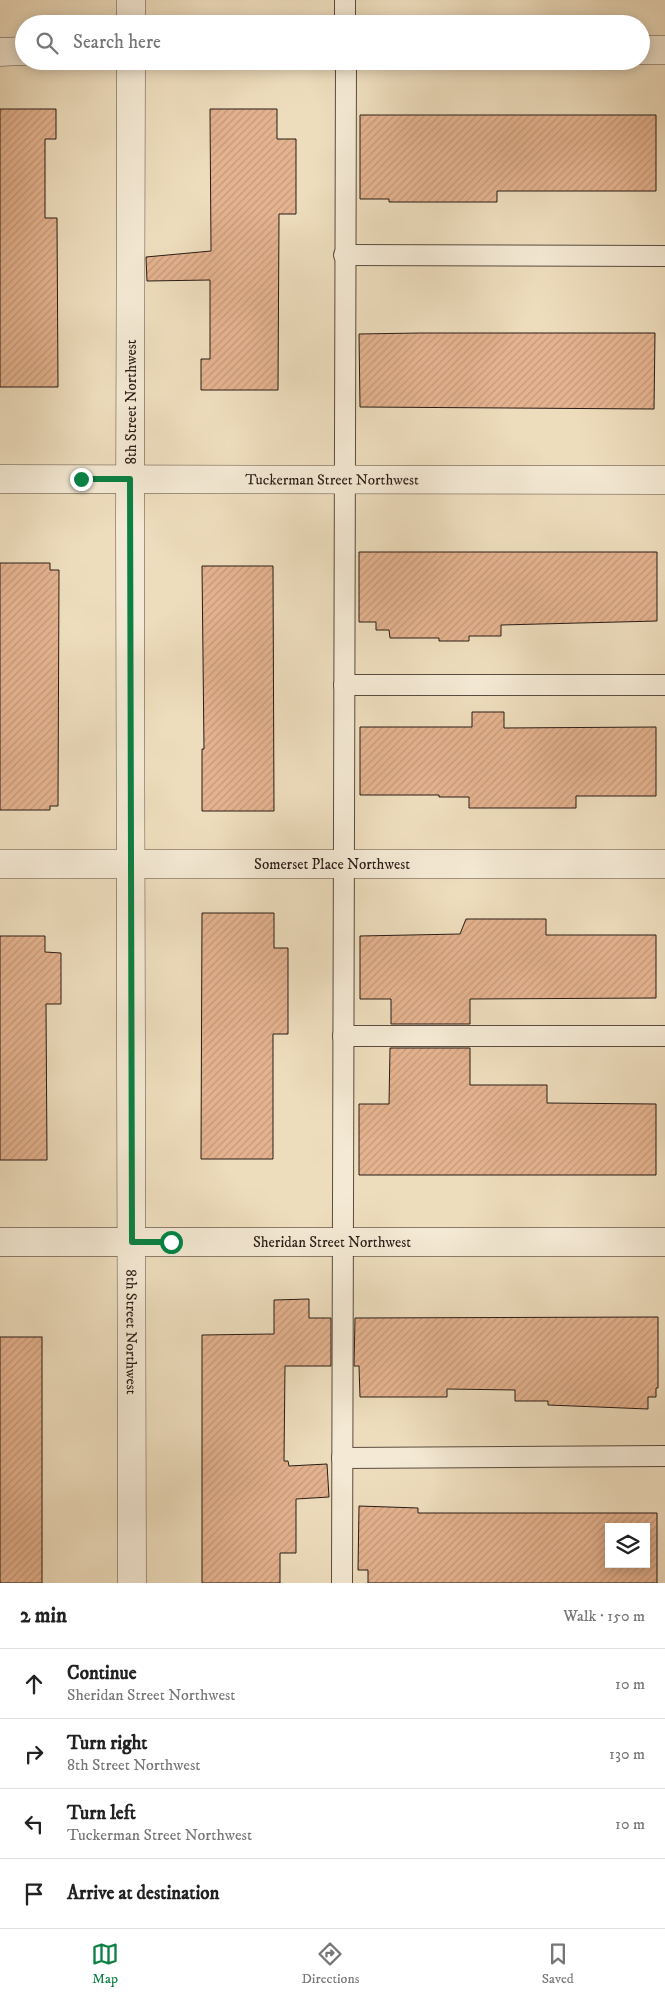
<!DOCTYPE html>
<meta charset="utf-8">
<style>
:root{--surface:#fff;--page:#f6f6f6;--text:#222;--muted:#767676;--line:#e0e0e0;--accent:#0b8043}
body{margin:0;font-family:"IM FELL DW Pica",serif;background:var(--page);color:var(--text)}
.controls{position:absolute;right:15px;bottom:15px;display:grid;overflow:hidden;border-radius:0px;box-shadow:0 2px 12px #0003}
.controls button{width:45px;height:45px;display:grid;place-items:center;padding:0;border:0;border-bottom:1px solid var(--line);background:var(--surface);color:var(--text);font:25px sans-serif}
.stop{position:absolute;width:15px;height:15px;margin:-11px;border:4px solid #0b8043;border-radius:50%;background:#fff}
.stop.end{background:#0b8043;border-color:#fff;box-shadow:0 1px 5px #0008}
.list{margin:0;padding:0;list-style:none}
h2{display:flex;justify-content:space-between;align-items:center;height:65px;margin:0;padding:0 20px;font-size:21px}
h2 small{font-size:16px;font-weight:400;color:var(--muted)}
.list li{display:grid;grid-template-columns:32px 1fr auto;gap:15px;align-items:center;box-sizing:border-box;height:70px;padding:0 20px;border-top:1px solid var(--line)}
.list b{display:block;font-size:19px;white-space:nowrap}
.list p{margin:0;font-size:16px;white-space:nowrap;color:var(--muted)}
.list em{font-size:16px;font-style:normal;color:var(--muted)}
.icon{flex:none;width:28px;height:28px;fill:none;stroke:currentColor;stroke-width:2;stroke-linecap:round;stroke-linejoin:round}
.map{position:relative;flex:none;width:665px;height:1583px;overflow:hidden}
.search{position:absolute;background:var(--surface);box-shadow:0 2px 12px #0003;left:15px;right:15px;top:15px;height:55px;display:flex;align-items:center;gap:12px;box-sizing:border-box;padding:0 18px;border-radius:28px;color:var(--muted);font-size:19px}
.sheet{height:345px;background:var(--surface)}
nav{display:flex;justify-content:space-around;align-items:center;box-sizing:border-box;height:70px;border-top:1px solid var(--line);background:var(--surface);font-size:14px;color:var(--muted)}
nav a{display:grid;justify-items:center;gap:2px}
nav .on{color:var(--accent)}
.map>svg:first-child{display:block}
</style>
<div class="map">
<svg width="665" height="1583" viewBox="0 0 665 1583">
<defs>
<pattern id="building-hatch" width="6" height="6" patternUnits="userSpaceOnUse" patternTransform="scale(1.25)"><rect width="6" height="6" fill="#e5b38f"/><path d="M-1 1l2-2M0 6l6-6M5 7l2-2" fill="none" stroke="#c4997b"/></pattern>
</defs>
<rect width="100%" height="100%" fill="#eeddbd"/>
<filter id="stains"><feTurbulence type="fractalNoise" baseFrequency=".004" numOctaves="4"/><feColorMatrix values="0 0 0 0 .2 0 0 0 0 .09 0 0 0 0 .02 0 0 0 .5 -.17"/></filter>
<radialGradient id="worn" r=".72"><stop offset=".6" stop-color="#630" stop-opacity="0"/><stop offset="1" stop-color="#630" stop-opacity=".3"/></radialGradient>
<!-- building -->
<g fill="url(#building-hatch)" stroke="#281c16" fill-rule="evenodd">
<polygon points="0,109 56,109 56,139 45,139 45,218 57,218 58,387 0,387"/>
<polygon points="210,109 277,109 277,139 296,139 296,214 279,214 278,390 201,390 201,359 210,359 210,280 147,281 146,257 211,251"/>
<polygon points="360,115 656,115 656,191 497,191 497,202 389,202 389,199 360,199"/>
<polygon points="420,333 655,333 654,409 360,407 359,334"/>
<polygon points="359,552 657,552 657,621 501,625 501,636 469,636 469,641 439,641 439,638 390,638 389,630 376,630 376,622 359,622"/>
<polygon points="0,563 50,563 50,570 59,570 58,806 50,806 50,810 0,810"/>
<polygon points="202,566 273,566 274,811 202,811 202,749 204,749"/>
<polygon points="472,712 504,712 504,728 656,727 656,796 576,796 576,808 469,808 469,797 439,797 439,795 360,795 360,727 472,727"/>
<polygon points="202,913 274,913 274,948 288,948 288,1034 273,1034 273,1159 201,1159"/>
<polygon points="466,919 546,919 546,935 656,935 656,998 470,999 470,1024 391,1024 391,999 360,999 360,936 460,934"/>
<polygon points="0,936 45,936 45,952 61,953 61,1004 46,1004 47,1160 0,1160"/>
<polygon points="390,1048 470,1048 470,1085 547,1085 547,1103 656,1104 656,1175 359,1175 359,1104 389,1104"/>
<polygon points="309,1299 309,1318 331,1318 331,1366 285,1366 284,1461 288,1461 289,1466 327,1464 329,1497 296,1499 296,1553 280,1553 280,1583 202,1583 202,1335 274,1334 274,1300"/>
<polygon points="658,1317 658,1388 656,1388 656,1397 648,1397 648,1409 548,1405 548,1401 515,1401 515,1390 447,1389 447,1397 360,1397 359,1366 354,1366 355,1318"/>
<rect x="0" y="1337" width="42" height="246"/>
<path d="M 359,1506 L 418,1508 L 418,1513 L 657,1513 L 657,1583 L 368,1583 L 368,1570 L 358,1570 ZM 609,1527 L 646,1527 L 646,1564 L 609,1564 Z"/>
</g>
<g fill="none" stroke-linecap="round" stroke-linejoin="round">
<defs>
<g id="lane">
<polyline points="345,0 345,24"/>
<polyline points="344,255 665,256"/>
<polyline points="344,685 665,685"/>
<polyline points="343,1036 665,1036"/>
<polyline points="342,1458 665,1456"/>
<polyline points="342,1583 346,61"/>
</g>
<g id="street">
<polyline points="131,0 131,24"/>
<polyline points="641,50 665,50"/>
<polyline points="0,52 24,51"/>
<path id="s1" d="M 131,61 L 130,520 L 132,1583"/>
<path id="s2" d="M 0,479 L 665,480"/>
<path id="s3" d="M 0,864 L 665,864"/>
</g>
<g id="secondary">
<path id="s4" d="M 0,1242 L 665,1242"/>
</g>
</defs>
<!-- lane casing -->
<use href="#lane" stroke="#5a4c40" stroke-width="22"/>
<!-- street casing -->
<use href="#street" stroke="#5a4c40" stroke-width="29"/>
<!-- secondary casing -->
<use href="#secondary" stroke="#281c16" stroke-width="29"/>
<!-- lane -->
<use href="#lane" stroke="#f4e9d4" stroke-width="20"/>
<!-- street -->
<use href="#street" stroke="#f4e9d4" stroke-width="28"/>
<!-- secondary -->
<use href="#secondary" stroke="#f4e9d4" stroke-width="28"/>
</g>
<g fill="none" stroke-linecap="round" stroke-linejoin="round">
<!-- route -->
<polyline stroke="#0b8043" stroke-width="6" points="81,479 130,479 132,1242 171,1242"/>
</g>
<g text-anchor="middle" stroke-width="5" stroke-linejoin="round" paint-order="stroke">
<!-- street labels -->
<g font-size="15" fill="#281c16" stroke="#f4e9d4">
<text transform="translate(131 402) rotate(-90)" y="5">8th Street Northwest</text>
<text dy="5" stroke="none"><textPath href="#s2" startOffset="332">Tuckerman Street Northwest</textPath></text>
<text dy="5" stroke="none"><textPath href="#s3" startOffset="332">Somerset Place Northwest</textPath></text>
<text dy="5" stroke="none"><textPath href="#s4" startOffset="332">Sheridan Street Northwest</textPath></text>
<text dy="5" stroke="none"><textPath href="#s1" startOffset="1271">8th Street Northwest</textPath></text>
</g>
</g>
<rect width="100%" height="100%" filter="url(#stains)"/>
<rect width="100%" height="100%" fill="url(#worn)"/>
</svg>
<div class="controls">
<button><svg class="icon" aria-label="layers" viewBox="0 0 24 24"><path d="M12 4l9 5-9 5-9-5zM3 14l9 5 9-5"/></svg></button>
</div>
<div class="stop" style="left:171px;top:1242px"></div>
<div class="stop end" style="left:81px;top:479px"></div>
<div class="search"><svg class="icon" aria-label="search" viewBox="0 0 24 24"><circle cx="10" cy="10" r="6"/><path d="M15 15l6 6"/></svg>Search here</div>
</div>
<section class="sheet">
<h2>2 min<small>Walk · 150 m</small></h2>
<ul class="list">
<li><svg class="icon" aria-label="ahead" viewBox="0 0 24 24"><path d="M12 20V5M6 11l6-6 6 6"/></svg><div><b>Continue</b><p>Sheridan Street Northwest</p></div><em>10 m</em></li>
<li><svg class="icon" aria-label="right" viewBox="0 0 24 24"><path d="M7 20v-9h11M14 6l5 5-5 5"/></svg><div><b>Turn right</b><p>8th Street Northwest</p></div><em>130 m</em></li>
<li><svg class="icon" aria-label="left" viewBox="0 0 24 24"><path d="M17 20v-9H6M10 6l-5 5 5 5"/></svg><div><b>Turn left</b><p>Tuckerman Street Northwest</p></div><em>10 m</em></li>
<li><svg class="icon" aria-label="arrive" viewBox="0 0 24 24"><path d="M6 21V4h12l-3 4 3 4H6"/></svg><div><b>Arrive at destination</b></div></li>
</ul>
</section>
<nav>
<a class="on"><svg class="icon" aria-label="map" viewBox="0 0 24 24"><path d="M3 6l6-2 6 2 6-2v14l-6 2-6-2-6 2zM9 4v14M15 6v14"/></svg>Map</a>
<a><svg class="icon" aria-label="directions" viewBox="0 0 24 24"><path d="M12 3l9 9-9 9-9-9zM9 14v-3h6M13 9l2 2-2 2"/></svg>Directions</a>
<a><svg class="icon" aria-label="saved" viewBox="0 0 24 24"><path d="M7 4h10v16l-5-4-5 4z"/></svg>Saved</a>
</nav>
